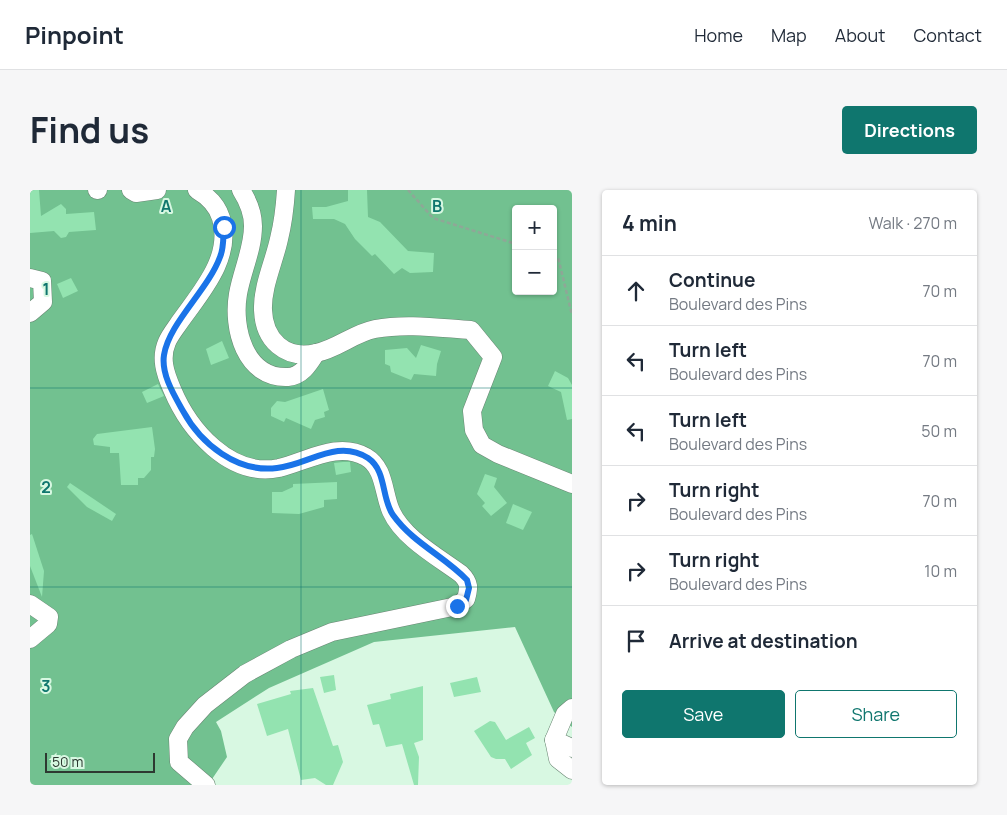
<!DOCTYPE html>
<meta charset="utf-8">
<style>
:root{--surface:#fff;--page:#f6f6f7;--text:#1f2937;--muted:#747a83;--line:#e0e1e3;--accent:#0f766e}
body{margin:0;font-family:Manrope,sans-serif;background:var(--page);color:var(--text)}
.controls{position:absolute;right:15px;top:15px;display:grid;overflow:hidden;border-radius:5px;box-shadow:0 1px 4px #0004}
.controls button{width:45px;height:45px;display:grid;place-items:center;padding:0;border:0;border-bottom:1px solid var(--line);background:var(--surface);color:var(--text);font:25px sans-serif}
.scale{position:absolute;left:15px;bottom:12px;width:110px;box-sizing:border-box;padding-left:5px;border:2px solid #2d3931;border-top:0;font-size:14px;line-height:18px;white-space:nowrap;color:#2d3931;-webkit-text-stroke:4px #d8f8e2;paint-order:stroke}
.stop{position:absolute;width:15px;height:15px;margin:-11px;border:4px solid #1a73e8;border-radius:50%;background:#fff}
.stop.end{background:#1a73e8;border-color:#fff;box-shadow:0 1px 5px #0008}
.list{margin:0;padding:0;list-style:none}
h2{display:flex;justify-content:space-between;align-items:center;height:65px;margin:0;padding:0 20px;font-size:21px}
h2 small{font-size:16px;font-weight:400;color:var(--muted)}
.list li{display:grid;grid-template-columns:32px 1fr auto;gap:15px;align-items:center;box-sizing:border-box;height:70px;padding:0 20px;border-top:1px solid var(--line)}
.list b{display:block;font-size:19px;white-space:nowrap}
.list p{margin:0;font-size:16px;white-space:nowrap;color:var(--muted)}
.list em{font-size:16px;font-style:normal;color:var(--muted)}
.actions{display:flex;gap:10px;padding:15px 20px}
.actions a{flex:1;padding:11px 0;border:1px solid var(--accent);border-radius:5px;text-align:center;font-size:18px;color:var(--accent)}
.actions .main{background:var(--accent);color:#fff}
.icon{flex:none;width:28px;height:28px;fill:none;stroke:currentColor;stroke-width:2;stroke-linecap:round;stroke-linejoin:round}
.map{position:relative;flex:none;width:542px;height:595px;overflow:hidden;border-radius:5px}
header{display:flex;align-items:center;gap:30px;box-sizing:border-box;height:70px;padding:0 25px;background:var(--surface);border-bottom:1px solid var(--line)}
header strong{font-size:24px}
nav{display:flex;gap:28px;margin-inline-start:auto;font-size:18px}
.intro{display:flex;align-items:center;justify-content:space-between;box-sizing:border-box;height:120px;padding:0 30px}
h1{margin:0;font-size:35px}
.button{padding:12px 22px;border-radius:5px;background:var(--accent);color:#fff;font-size:18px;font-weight:700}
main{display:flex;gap:30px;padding:0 30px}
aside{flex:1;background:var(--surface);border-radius:5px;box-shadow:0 1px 4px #0004}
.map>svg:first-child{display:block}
</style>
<header>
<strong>Pinpoint</strong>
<nav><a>Home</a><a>Map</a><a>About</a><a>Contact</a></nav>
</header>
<div class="intro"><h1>Find us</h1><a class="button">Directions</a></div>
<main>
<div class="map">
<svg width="542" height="595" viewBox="0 0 542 595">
<rect width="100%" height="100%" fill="#d8f8e2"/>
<!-- forest -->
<path fill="#72c190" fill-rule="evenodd" d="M 0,0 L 542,0 L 542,537 L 524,522 L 485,437 L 344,452 L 239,498 L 186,532 L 191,541 L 197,567 L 178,595 L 0,595 ZM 486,19 L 523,19 L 523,101 L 486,101 Z"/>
<!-- building -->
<g fill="#93e3b0">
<polygon points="0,0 9,0 11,26 31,14 36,19 36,24 64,22 66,40 39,42 36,47 31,48 24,41 0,43"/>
<polygon points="318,0 337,0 338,27 350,32 378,61 404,63 403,82 380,83 372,78 364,84 345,64 342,66 325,49 315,34 304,29 283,29 282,17 296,17 318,11"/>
<polygon points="41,88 48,101 33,108 27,94"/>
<polygon points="192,151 199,168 181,175 176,159"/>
<polygon points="391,155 411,161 407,174 406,186 384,184 381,190 361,182 360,176 355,174 355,160 377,158 386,168"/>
<polygon points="525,181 538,188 542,195 542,229 537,230 531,202 518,196"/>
<polygon points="128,194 134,206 117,213 112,202"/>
<polygon points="293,199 299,220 294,222 295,227 285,230 281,239 256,228 254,232 241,226 241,218 247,211 255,212"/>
<polygon points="122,237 125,259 124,267 121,267 121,280 114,288 108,288 108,295 91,295 89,263 80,263 80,257 64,255 63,249 67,244"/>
<polygon points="313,272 320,272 321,282 306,285 304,273"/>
<polygon points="455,284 467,288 464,297 477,313 461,326 452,316 455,313 447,304"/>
<polygon points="307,292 307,309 294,310 294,317 269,324 242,323 242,302 252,302 263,297 263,294"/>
<polygon points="40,293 86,324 82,331 57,317 37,297"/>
<polygon points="483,314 502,322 493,340 476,333"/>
<polygon points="2,344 14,381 12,407 0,376 0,345"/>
<polygon points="304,485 306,500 294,503 290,487"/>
<polygon points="447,487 451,502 424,507 420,493"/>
<polygon points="393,496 393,550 384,553 389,567 388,595 384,595 372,554 356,557 349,534 343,535 337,515 361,509 360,504"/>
<polygon points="283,498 303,556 308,555 313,572 303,595 296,595 285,588 271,590 258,539 237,546 227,514 261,504 260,501"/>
<polygon points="460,531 465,532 476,550 499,537 505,548 496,553 502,565 481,579 475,569 466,569 461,567 444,541"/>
</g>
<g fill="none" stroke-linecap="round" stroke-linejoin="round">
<defs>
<g id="minor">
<polyline points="67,0 68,0"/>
<polyline points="101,0 106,3 127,0"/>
<path d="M 167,0 C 179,7 187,15 191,28 C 203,68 170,103 149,133 C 145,139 140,145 137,152 C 130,168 135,183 142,199 C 159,240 200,288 249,278 C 278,271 308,251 336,267 C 355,278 353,303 361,321 C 373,348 408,367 431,384 C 440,393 439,398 436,409 L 427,416 L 302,442 L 261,459 L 215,484 L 175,515 L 155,537 L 148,549 L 149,572 L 176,595"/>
<path d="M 211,0 C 218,11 223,23 223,36 C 223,59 212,81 208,104 C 202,138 215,189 258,187 C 272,186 279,174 286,163"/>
<path d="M 256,0 C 255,16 253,33 249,49 C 244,72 232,97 233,120 C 234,150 255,170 286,163 C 307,159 324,143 345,139 C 376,133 410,138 441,140 L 463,167 L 442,221 L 444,240 L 452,255 L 468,264 L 542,294"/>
<polyline points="0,88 12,91 13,112 0,123"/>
<polyline points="0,414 19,427 18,434 0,449"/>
<polyline points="542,518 535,524 524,550 542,558"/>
<polyline points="524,550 528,569 542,580"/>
</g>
</defs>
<!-- minor casing -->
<use href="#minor" stroke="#698673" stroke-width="19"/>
<!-- path -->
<g stroke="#8fa797" stroke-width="2.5" stroke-dasharray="4 2.5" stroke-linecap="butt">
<polyline points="378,0 403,28 486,54"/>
<polyline points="523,66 528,67 542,125"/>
</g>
<!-- minor -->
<use href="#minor" stroke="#fff" stroke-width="18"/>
</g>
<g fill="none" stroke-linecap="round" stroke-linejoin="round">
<!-- route -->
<path stroke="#1a73e8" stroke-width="6" d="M 194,37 C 193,47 194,58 190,67 C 178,100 139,133 134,165 C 131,184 144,205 153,221 C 171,254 207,283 247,278 C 278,275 307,248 338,268 C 357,281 351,308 363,325 C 383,353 414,366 437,390 L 439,398 L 436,410 L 427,416"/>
</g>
<!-- grid -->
<path fill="none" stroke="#0f766e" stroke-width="1" stroke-opacity="0.55" d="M 271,0 L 271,595M 0,198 L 542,198M 0,397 L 542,397"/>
<g font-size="16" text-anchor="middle" font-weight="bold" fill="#0f766e" stroke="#d8f8e2" stroke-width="4" stroke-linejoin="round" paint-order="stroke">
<text x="136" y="22">A</text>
<text x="407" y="22">B</text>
<text x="16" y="105">1</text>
<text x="16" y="303">2</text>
<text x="16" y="502">3</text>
</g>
</svg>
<div class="controls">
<button>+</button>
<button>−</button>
</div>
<div class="scale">50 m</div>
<div class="stop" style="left:194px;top:37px"></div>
<div class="stop end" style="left:427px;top:416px"></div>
</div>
<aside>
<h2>4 min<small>Walk · 270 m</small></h2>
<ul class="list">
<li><svg class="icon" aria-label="ahead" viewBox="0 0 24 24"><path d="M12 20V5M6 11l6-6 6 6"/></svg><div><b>Continue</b><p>Boulevard des Pins</p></div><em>70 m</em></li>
<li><svg class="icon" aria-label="left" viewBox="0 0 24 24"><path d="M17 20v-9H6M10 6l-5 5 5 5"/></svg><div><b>Turn left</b><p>Boulevard des Pins</p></div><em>70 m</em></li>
<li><svg class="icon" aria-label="left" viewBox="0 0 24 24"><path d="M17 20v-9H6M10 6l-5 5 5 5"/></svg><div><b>Turn left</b><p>Boulevard des Pins</p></div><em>50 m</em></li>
<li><svg class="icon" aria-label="right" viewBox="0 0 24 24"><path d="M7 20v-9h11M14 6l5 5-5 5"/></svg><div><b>Turn right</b><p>Boulevard des Pins</p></div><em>70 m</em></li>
<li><svg class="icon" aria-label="right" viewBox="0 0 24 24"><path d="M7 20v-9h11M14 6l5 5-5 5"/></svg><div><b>Turn right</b><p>Boulevard des Pins</p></div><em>10 m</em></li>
<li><svg class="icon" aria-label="arrive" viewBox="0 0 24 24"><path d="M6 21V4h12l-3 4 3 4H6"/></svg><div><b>Arrive at destination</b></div></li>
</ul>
<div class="actions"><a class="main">Save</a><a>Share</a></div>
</aside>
</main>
